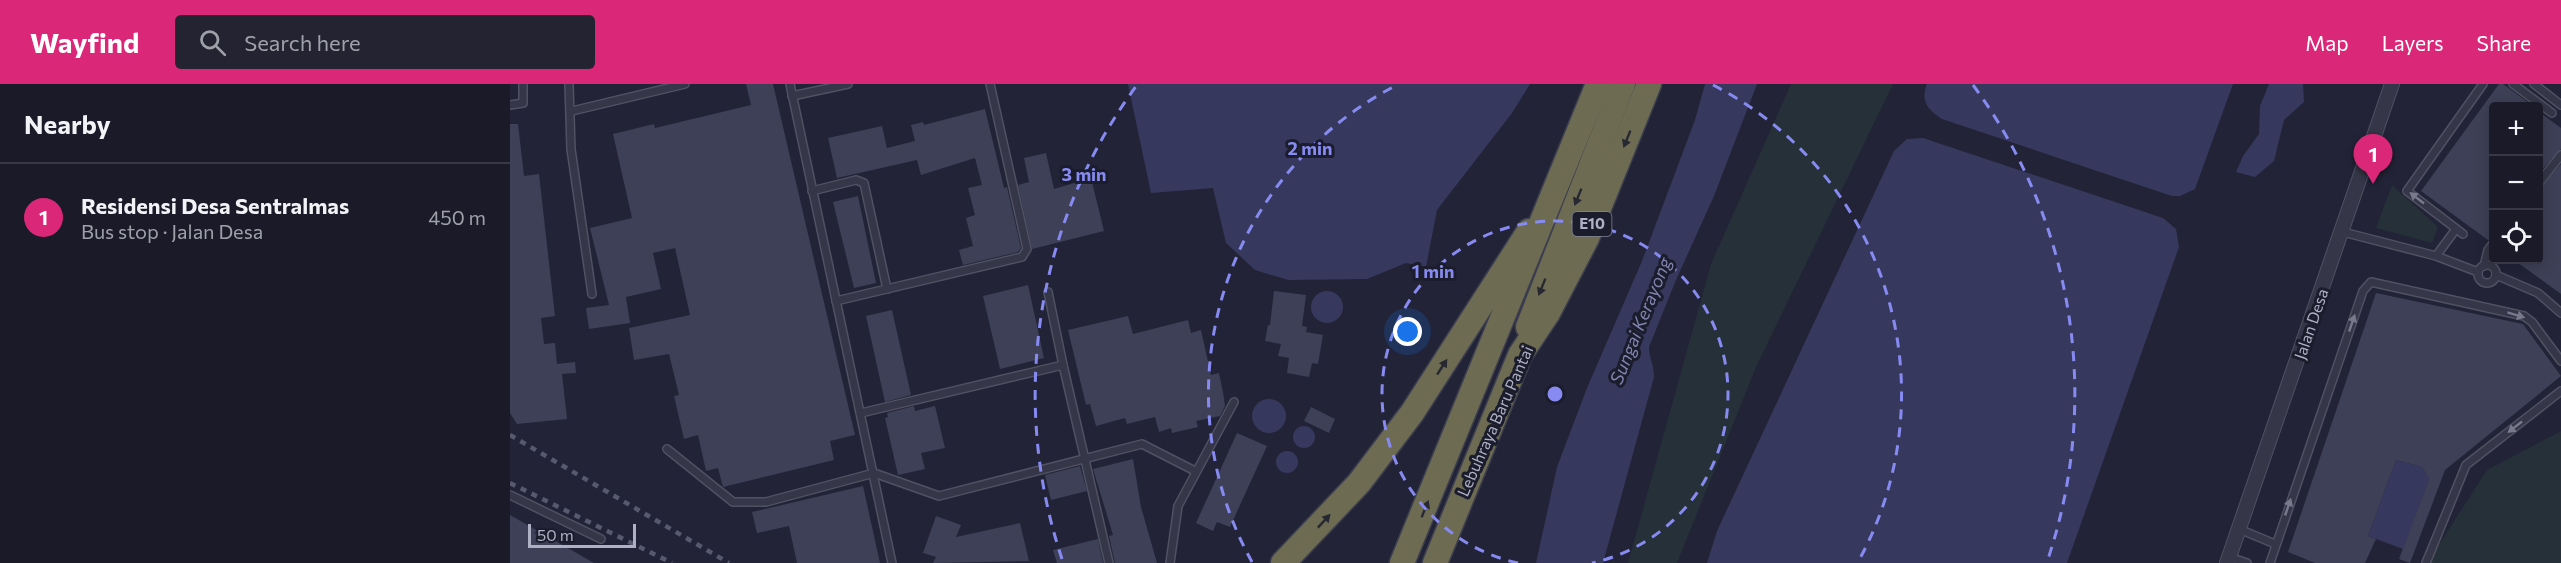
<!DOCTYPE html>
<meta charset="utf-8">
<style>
:root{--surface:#1a1a29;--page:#232331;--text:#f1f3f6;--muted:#9fa1a8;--line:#383846;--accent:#db2777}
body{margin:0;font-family:Commissioner,sans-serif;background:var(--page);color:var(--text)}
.controls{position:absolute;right:18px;top:18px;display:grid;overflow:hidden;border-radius:6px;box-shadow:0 3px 15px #0003}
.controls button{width:54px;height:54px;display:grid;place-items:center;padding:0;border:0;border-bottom:2px solid var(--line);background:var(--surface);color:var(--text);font:30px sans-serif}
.scale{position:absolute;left:18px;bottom:15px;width:108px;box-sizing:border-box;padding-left:6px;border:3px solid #b0b0c4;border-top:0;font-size:16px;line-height:21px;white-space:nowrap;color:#b0b0c4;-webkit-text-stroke:4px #1b1c2c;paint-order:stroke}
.you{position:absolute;left:898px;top:248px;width:21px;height:21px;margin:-15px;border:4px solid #fff;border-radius:50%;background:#1a73e8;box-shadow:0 0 0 9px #1a73e833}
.badge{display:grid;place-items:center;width:39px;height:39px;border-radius:50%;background:var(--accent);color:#fff;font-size:20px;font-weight:700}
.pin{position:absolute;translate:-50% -50px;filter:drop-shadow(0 2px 3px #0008)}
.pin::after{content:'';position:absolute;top:32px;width:21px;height:18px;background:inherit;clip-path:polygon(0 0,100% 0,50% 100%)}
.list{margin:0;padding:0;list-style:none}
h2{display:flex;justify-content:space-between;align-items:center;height:78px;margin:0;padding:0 24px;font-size:26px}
h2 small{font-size:20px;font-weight:400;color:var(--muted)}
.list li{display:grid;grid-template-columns:39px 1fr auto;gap:18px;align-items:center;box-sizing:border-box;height:108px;padding:0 24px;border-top:2px solid var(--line)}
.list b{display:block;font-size:22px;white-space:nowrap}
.list p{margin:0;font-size:20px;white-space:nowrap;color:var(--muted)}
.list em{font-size:20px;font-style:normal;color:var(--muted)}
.icon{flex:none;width:33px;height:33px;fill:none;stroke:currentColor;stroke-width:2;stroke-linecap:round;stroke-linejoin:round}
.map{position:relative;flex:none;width:2051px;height:479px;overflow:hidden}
header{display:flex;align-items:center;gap:36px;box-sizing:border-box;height:84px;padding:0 30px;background:var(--accent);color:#fff}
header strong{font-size:28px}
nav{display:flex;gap:33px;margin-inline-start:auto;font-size:21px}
.search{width:420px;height:54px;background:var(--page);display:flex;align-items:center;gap:15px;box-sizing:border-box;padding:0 21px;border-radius:6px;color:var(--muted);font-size:22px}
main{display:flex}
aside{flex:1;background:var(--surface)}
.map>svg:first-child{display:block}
</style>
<header>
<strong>Wayfind</strong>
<div class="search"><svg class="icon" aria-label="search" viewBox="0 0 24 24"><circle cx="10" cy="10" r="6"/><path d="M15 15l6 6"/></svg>Search here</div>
<nav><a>Map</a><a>Layers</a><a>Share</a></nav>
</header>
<main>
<aside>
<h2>Nearby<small></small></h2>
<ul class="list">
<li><span class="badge">1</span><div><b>Residensi Desa Sentralmas</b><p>Bus stop · Jalan Desa</p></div><em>450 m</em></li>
</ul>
</aside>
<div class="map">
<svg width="2051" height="479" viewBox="0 0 2051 479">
<rect width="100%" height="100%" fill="#222337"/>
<!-- green -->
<g fill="#253039">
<polygon points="1281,0 1383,0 1247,281 1167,479 1118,479 1201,180"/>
<polygon points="1882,101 1928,143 1922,159 1866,144"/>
<polygon points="2051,347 2051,479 1917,479 1977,386"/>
</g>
<!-- water -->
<g fill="#36395d">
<polygon points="618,0 1020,0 1002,29 927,126 916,183 896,179 857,195 778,196 745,186 716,159 703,104 641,109"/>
<path d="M 1195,0 L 1247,0 L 1204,112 L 1166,196 L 1139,263 C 1139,273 1144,281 1144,293 L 1093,479 L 1026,479 L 1047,383 L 1077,304 L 1132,177 L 1185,36 Z"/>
<path d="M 1417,0 L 1723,0 L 1685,105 L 1670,112 L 1662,112 L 1432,35 C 1418,26 1410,17 1417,0 Z"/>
<polygon points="1759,0 1793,0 1794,18 1774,36 1764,77 1745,93 1726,88 1733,72 1749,50 1750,22"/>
<polygon points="1413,54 1653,134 1666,145 1669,163 1557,479 1197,479 1207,447 1384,67 1397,55"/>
<circle cx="817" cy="223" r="16"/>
<circle cx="759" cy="332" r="17"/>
<circle cx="794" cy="353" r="11"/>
<circle cx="777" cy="378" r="11"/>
<polygon points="1886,376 1912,383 1919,395 1893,465 1858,452"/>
</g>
<!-- building -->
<g fill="#3e4057">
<polygon points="236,0 263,0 345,351 320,357 324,376 213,403 208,384 196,387 188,351 174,355 164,312 169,311 159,270 124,276 119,244 180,231 165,164 143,169 151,205 116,213 120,239 79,245 76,224 99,221 80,144 122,134 103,50 144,40 145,44 241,21"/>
<polygon points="1989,0 1993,0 2023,22 1983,22 1983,153 1978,156 1911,107"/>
<polygon points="475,25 494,104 497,103 511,164 508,168 453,181 449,166 463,162 456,134 465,131 458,104 472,101 465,74 411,91 407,76 327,94 318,54 372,42 377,64 405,57 401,41 413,38 414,41"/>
<polygon points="2028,27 2051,44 2051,65 2028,90"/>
<polygon points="0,40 8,40 14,92 29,90 45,232 31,234 34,260 45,259 47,280 65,278 66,289 52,290 57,335 7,340 0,329"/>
<polygon points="536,69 544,105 581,94 594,147 522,165 508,101 519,98 514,74"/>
<polygon points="2051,80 2051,210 2004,176 2028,176 2028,105"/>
<polygon points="348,112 366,199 344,204 323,118"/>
<polygon points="518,201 534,274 490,285 473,212"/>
<polygon points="764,207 796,211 792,242 797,243 796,248 813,251 808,280 802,279 799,293 777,289 779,274 768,272 771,260 755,257 758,241 760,241"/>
<polygon points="1866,209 2013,240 2051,292 1935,386 1900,479 1889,475 1919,395 1912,383 1886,376 1858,452 1866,455 1855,479 1805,479 1778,468"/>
<polygon points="382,226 401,311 375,318 356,232"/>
<polygon points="618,232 623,250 678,236 681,249 691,246 701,291 709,289 713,308 715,322 710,332 686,337 688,343 662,349 661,344 649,348 645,333 617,340 615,334 586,342 580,320 576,321 558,246"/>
<polygon points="404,322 405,327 425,322 435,364 411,369 415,385 388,391 375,334 378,333 377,329"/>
<polygon points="801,323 825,335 819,349 794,337"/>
<polygon points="727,349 757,362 720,443 707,438 703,447 686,439"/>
<polygon points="623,375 631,423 647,479 605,479 599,452 603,451 583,385"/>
<polygon points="570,382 577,407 541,416 535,391"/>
<polygon points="353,402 370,479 287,479 279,442 247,449 242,428"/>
<polygon points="0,431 84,479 0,479"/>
<polygon points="426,432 451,441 446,453 510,439 519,477 423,479 426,473 413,469"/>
<polygon points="588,455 593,479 547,479 543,466"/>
</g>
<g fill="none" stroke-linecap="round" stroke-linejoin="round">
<defs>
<g id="lane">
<polyline points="59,0 61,65 82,210"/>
<polyline points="280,0 382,479"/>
<polyline points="2003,0 2042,29"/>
<polyline points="2024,0 2051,21"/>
<polyline points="282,12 338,0"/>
<polyline points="0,21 13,19 13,0"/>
<polyline points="62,27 175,0"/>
<polyline points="2028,100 2051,71"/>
<polyline points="302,107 346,96 354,99 377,205"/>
<polyline points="1833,148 1926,172 1968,188"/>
<polyline points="1953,150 1897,107 1973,0"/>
<polyline points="1926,172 1946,145"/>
<circle cx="1977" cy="190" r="9"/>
<polyline points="1974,182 1978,166 1984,158"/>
<polyline points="1986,191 2028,209 2051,229"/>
<polyline points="326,217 512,173 517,165 480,0"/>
<polyline points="553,281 599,479"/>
<polyline points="351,329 553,281 538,208"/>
<polyline points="157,365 223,418 256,418 364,389 429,412 632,360 685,387"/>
<polyline points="0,411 91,455"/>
<polyline points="1729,445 1765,460"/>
<polyline points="1719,473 1737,479"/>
<polyline points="660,479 668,422 724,318"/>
<polyline points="1760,479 1853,207 1861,198 2014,232 2022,238 2051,277"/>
<polyline points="1916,479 1956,381 2051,307"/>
</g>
<polyline id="street" points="1717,479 1882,0"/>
<g id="highway">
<polyline points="1018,243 1113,0"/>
<polyline points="773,479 849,399 902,329 1019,147"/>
<polyline points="892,479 1088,0"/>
<polyline points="925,479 1010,271 1038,229 1077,154 1139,0"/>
</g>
</defs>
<!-- lane casing -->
<use href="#lane" stroke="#505162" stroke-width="10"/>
<!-- street casing -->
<use href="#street" stroke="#505162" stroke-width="16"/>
<!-- highway casing -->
<use href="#highway" stroke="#3d3e4f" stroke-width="27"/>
<!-- lane -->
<use href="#lane" stroke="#353647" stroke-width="7"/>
<!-- street -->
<use href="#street" stroke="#353647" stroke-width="14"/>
<!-- highway -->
<use href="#highway" stroke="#6d6c53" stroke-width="24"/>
<!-- rail -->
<g stroke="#57596e" stroke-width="4.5" stroke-dasharray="6 6" stroke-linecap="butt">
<polyline points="0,351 219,479"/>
<polyline points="0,399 162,479"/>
</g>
</g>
<!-- one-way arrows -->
<defs><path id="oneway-solid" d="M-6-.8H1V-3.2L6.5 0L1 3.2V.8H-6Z" transform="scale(1.5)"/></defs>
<g fill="#272832">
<use href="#oneway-solid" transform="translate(1117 55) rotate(112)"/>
<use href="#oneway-solid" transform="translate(1068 113) rotate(112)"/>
<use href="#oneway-solid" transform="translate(1032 203) rotate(112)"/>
<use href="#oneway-solid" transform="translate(932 283) rotate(-57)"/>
<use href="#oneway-solid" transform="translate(915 425) rotate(-68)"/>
<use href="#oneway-solid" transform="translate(814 437) rotate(-47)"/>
</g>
<g fill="#79798c">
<use href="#oneway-solid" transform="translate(1907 114) rotate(-142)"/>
<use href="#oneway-solid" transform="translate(2006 231) rotate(17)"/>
<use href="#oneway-solid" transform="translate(1842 239) rotate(-71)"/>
<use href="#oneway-solid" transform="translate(2005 343) rotate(142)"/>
<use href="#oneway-solid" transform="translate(1778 423) rotate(-71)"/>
</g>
<!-- distance rings -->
<g fill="none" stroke="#878bf1" stroke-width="3" stroke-dasharray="10 8">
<path d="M1008 479A173 173 0 1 1 1082 479"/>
<path d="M742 478A347 347 0 0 1 887 1M1203 1A347 347 0 0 1 1348 478"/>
<path d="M552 475A520 520 0 0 1 627 1M1463 1A520 520 0 0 1 1538 475"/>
</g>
<g text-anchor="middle" stroke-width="6" stroke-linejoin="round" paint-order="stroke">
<!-- shield labels -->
<rect fill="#1b1c2c" stroke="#838496" stroke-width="1.5" x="1062.5" y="128" width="39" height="24" rx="4.5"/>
<g font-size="15" font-weight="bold" fill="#b0b0c4">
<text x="1082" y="145">E10</text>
</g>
<!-- street labels -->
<g font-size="16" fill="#b0b0c4" stroke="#1b1c2c">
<text transform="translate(1801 240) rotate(-71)" y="6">Jalan Desa</text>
<text transform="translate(985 337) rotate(-66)" y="6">Lebuhraya Baru Pantai</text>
</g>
<!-- water labels -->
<g font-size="18" font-style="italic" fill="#8084af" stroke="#1b1c2c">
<text transform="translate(1131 237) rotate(-68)" y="6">Sungai Kerayong</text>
</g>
</g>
<circle cx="1045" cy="310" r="9" fill="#878bf1" stroke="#1b1c2c" stroke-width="3"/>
<g font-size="18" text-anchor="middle" font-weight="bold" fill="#878bf1" stroke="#1b1c2c" stroke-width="6" stroke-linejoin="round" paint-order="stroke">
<text x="800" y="71">2 min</text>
<text x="574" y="97">3 min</text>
<text x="923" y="194">1 min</text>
</g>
</svg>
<div class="controls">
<button>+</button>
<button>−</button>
<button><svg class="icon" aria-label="locate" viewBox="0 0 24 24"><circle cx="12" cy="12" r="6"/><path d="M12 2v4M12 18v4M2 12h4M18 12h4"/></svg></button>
</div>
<div class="scale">50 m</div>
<div class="you"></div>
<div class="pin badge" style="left:1863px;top:100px">1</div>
</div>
</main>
